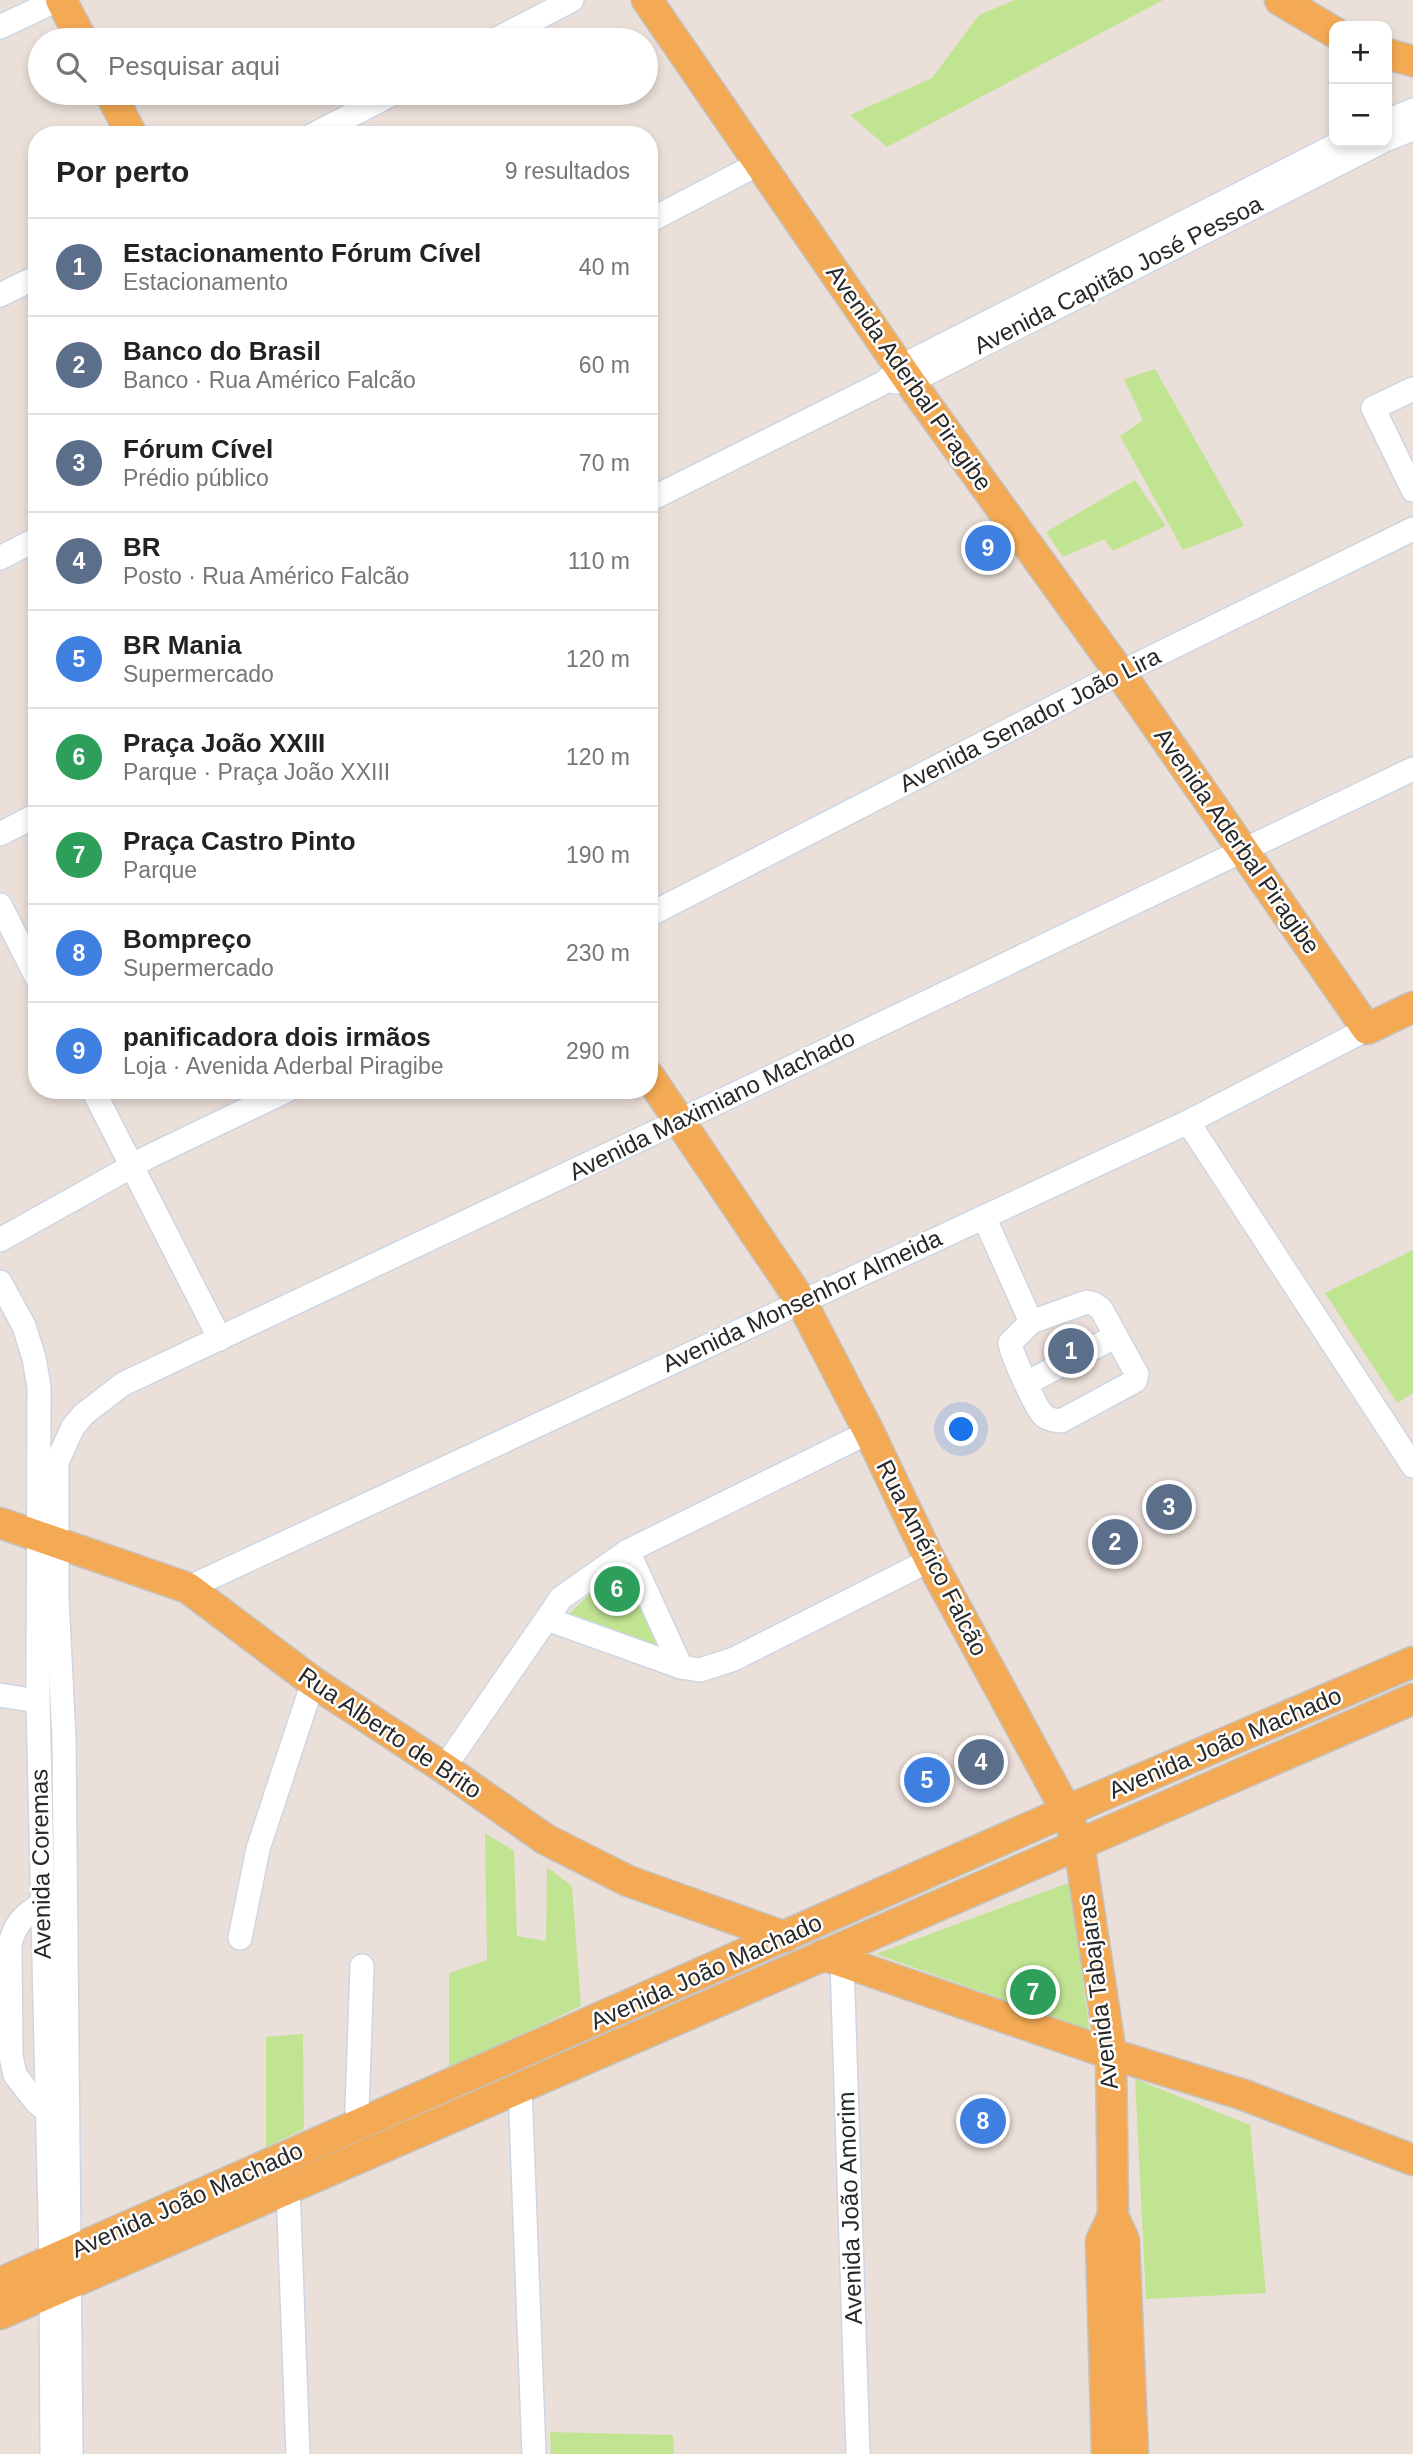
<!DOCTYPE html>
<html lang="pt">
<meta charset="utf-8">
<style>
:root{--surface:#fff;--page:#f6f6f6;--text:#222;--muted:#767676;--line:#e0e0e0;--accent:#3287ff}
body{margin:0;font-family:Arial,sans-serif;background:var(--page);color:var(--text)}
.controls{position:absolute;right:21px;top:21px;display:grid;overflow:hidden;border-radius:14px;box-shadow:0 4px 10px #0003}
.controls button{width:63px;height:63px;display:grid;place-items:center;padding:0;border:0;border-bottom:2px solid var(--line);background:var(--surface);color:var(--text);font:35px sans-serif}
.you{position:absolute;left:962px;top:1430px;width:24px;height:24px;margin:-18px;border:5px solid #fff;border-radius:50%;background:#1a73e8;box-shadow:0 0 0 10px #1a73e833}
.badge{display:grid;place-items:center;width:46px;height:46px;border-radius:50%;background:var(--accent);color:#fff;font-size:23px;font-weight:700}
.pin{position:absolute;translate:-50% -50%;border:4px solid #fff;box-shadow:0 2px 7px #0006}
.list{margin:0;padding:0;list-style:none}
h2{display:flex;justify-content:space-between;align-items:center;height:91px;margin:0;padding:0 28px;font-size:30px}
h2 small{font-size:23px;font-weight:400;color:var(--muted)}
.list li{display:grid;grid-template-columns:46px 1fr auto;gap:21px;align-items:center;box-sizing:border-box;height:98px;padding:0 28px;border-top:2px solid var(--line)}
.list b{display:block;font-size:26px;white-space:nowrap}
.list p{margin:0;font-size:23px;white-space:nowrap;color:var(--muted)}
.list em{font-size:23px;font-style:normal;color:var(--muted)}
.icon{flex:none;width:38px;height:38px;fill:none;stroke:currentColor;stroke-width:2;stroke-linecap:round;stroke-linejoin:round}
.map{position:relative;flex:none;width:1413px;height:2454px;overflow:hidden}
.search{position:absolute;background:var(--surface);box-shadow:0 4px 10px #0003;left:28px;top:28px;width:630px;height:77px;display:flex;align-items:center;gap:18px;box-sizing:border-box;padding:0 24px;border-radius:38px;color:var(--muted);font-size:26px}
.panel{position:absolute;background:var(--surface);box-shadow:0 4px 10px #0003;left:28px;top:126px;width:630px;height:973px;border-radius:28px}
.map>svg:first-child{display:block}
</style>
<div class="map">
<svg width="1413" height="2454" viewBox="0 0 1413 2454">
<rect width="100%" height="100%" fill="#ebdfd9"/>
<!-- green -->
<g fill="#c1e492">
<polygon points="1015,0 1163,0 887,147 850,115 932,78 979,15"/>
<polygon points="1155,369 1244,526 1183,550 1120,436 1143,420 1124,379"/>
<polygon points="1135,480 1166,526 1113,551 1104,539 1063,557 1046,532"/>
<polygon points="1413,1250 1413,1393 1397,1403 1325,1293"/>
<polygon points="625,1560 666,1652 565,1618"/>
<polygon points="485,1833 514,1851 517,1936 546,1941 547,1867 572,1886 581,2006 449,2069 449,1973 487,1960"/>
<polygon points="1071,1882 1089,2030 876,1954"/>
<polygon points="303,2034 304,2129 266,2147 266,2037"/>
<polygon points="1135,2079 1250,2125 1266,2293 1146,2299"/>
<polygon points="550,2432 673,2435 674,2454 551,2454"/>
</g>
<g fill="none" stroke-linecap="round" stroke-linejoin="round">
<defs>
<g id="minor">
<polyline points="0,27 57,0"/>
<polyline points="495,40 572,0"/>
<polyline points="1387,121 1413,110"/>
<polyline points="313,135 394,93"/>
<polyline points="1387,139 1413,129"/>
<polyline points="649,221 758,164"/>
<polyline points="0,295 37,277"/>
<polyline points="896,382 910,382 1381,142"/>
<polyline points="1413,389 1373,408 1413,490"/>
<polyline points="649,500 885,382 900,367 1342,142"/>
<polyline points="0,558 37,539"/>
<polyline points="0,834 37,815"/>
<polyline points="0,905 37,978"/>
<polyline points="649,915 1120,673 1413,529"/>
<polyline points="93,1090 220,1339"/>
<polyline points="1188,1122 1413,1466"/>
<polyline points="984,1217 1031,1322"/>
<polyline points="0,1240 150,1156 288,1090"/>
<polyline points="0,1282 24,1326 34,1358 39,1387 38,1701 51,2260 52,2454"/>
<path d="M 1087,1302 L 1094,1304 L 1101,1309 L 1134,1369 L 1137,1374 L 1135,1381 L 1061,1421 C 1055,1420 1049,1420 1044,1416 C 1036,1409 1012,1355 1010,1343 L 1031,1322 Z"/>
<polyline points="1027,1383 1116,1336"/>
<polyline points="628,1551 681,1667"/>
<polyline points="188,1588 1188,1122 1367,1029"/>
<polyline points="547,1619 681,1667 700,1670 734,1659 930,1560"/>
<polyline points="0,1695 38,1701"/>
<polyline points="444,1768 561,1598 628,1551 869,1432"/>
<polyline points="240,1938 258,1849 313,1682"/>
<polyline points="842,1962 858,2454"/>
<polyline points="520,2087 534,2454"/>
<path d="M 52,2114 L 37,2103 L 15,2075 L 11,2056 L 10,1944 C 15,1921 30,1908 52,1901"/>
<polyline points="361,2124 357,2109 362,1966"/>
<polyline points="288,2187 298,2454"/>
<polyline points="71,2454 64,1739 57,1598 57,1462 73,1427 84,1414 123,1384 681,1120 1413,769"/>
</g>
<g id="major">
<polyline points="61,0 82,40"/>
<polyline points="647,0 910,382 1120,673 1367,1029 1413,1007"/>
<polyline points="1280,0 1334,32"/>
<polyline points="1387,54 1413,61"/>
<polyline points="110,93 132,135"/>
<polyline points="649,1076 801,1301 869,1432 930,1560 1060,1799 1079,1845 1111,2054 1113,2216 1124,2240 1133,2454"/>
<polyline points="0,1523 188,1588 313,1682 444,1768 545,1839 628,1881 785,1937"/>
<polyline points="823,1955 1111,2054 1244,2095 1413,2160"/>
<polyline points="0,2283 1085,1803 1413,1662"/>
<polyline points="0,2314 1413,1699"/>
<polyline points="1107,2454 1101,2241 1113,2216"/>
</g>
</defs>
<!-- minor casing -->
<use href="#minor" stroke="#ced6e2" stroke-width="26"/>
<!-- major casing -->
<use href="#major" stroke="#c3c3c3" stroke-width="33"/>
<!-- minor -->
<use href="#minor" stroke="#fff" stroke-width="23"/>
<!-- major -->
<use href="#major" stroke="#f4aa54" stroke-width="30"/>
</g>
<g text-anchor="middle" stroke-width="5" stroke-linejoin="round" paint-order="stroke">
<!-- street labels -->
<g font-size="24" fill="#282828" stroke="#fff">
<text transform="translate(1118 275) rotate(-27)" y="8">Avenida Capitão José Pessoa</text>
<text transform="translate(909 378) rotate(55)" y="8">Avenida Aderbal Piragibe</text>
<text transform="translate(1030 720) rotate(-27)" y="8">Avenida Senador João Lira</text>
<text transform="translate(1237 841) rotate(55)" y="8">Avenida Aderbal Piragibe</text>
<text transform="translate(712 1105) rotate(-26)" y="8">Avenida Maximiano Machado</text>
<text transform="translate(802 1301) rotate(-25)" y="8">Avenida Monsenhor Almeida</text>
<text transform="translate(932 1558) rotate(63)" y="8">Rua Américo Falcão</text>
<text transform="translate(390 1733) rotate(34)" y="8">Rua Alberto de Brito</text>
<text transform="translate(1225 1743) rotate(-23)" y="8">Avenida João Machado</text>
<text transform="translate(41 1864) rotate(-91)" y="8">Avenida Coremas</text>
<text transform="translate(706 1972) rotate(-24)" y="8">Avenida João Machado</text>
<text transform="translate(1098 1992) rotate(-97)" y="8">Avenida Tabajaras</text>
<text transform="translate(187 2200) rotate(-24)" y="8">Avenida João Machado</text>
<text transform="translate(850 2208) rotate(-92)" y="8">Avenida João Amorim</text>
</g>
</g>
</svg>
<div class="controls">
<button>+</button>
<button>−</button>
</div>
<div class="you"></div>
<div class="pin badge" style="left:1071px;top:1351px;background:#5c6f8a">1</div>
<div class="pin badge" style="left:1115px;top:1542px;background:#5c6f8a">2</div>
<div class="pin badge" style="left:1169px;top:1507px;background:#5c6f8a">3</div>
<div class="pin badge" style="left:981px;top:1762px;background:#5c6f8a">4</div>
<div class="pin badge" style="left:927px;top:1780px;background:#3f7fe0">5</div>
<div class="pin badge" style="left:617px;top:1589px;background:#2e9e5b">6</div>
<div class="pin badge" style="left:1033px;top:1992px;background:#2e9e5b">7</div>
<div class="pin badge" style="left:983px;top:2121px;background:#3f7fe0">8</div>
<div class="pin badge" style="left:988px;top:548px;background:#3f7fe0">9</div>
<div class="search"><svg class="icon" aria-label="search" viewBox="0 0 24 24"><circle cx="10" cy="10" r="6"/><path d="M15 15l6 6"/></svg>Pesquisar aqui</div>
<section class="panel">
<h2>Por perto<small>9 resultados</small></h2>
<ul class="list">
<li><span class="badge" style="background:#5c6f8a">1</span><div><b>Estacionamento Fórum Cível</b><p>Estacionamento</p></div><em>40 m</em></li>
<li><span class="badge" style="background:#5c6f8a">2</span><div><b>Banco do Brasil</b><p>Banco · Rua Américo Falcão</p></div><em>60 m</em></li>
<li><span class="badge" style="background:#5c6f8a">3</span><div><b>Fórum Cível</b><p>Prédio público</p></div><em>70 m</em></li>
<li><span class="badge" style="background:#5c6f8a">4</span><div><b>BR</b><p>Posto · Rua Américo Falcão</p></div><em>110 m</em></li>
<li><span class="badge" style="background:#3f7fe0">5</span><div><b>BR Mania</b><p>Supermercado</p></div><em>120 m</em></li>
<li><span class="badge" style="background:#2e9e5b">6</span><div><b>Praça João XXIII</b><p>Parque · Praça João XXIII</p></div><em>120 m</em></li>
<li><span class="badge" style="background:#2e9e5b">7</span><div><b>Praça Castro Pinto</b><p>Parque</p></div><em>190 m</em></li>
<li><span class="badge" style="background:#3f7fe0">8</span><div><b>Bompreço</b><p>Supermercado</p></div><em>230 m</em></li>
<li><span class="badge" style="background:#3f7fe0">9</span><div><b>panificadora dois irmãos</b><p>Loja · Avenida Aderbal Piragibe</p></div><em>290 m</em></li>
</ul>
</section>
</div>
